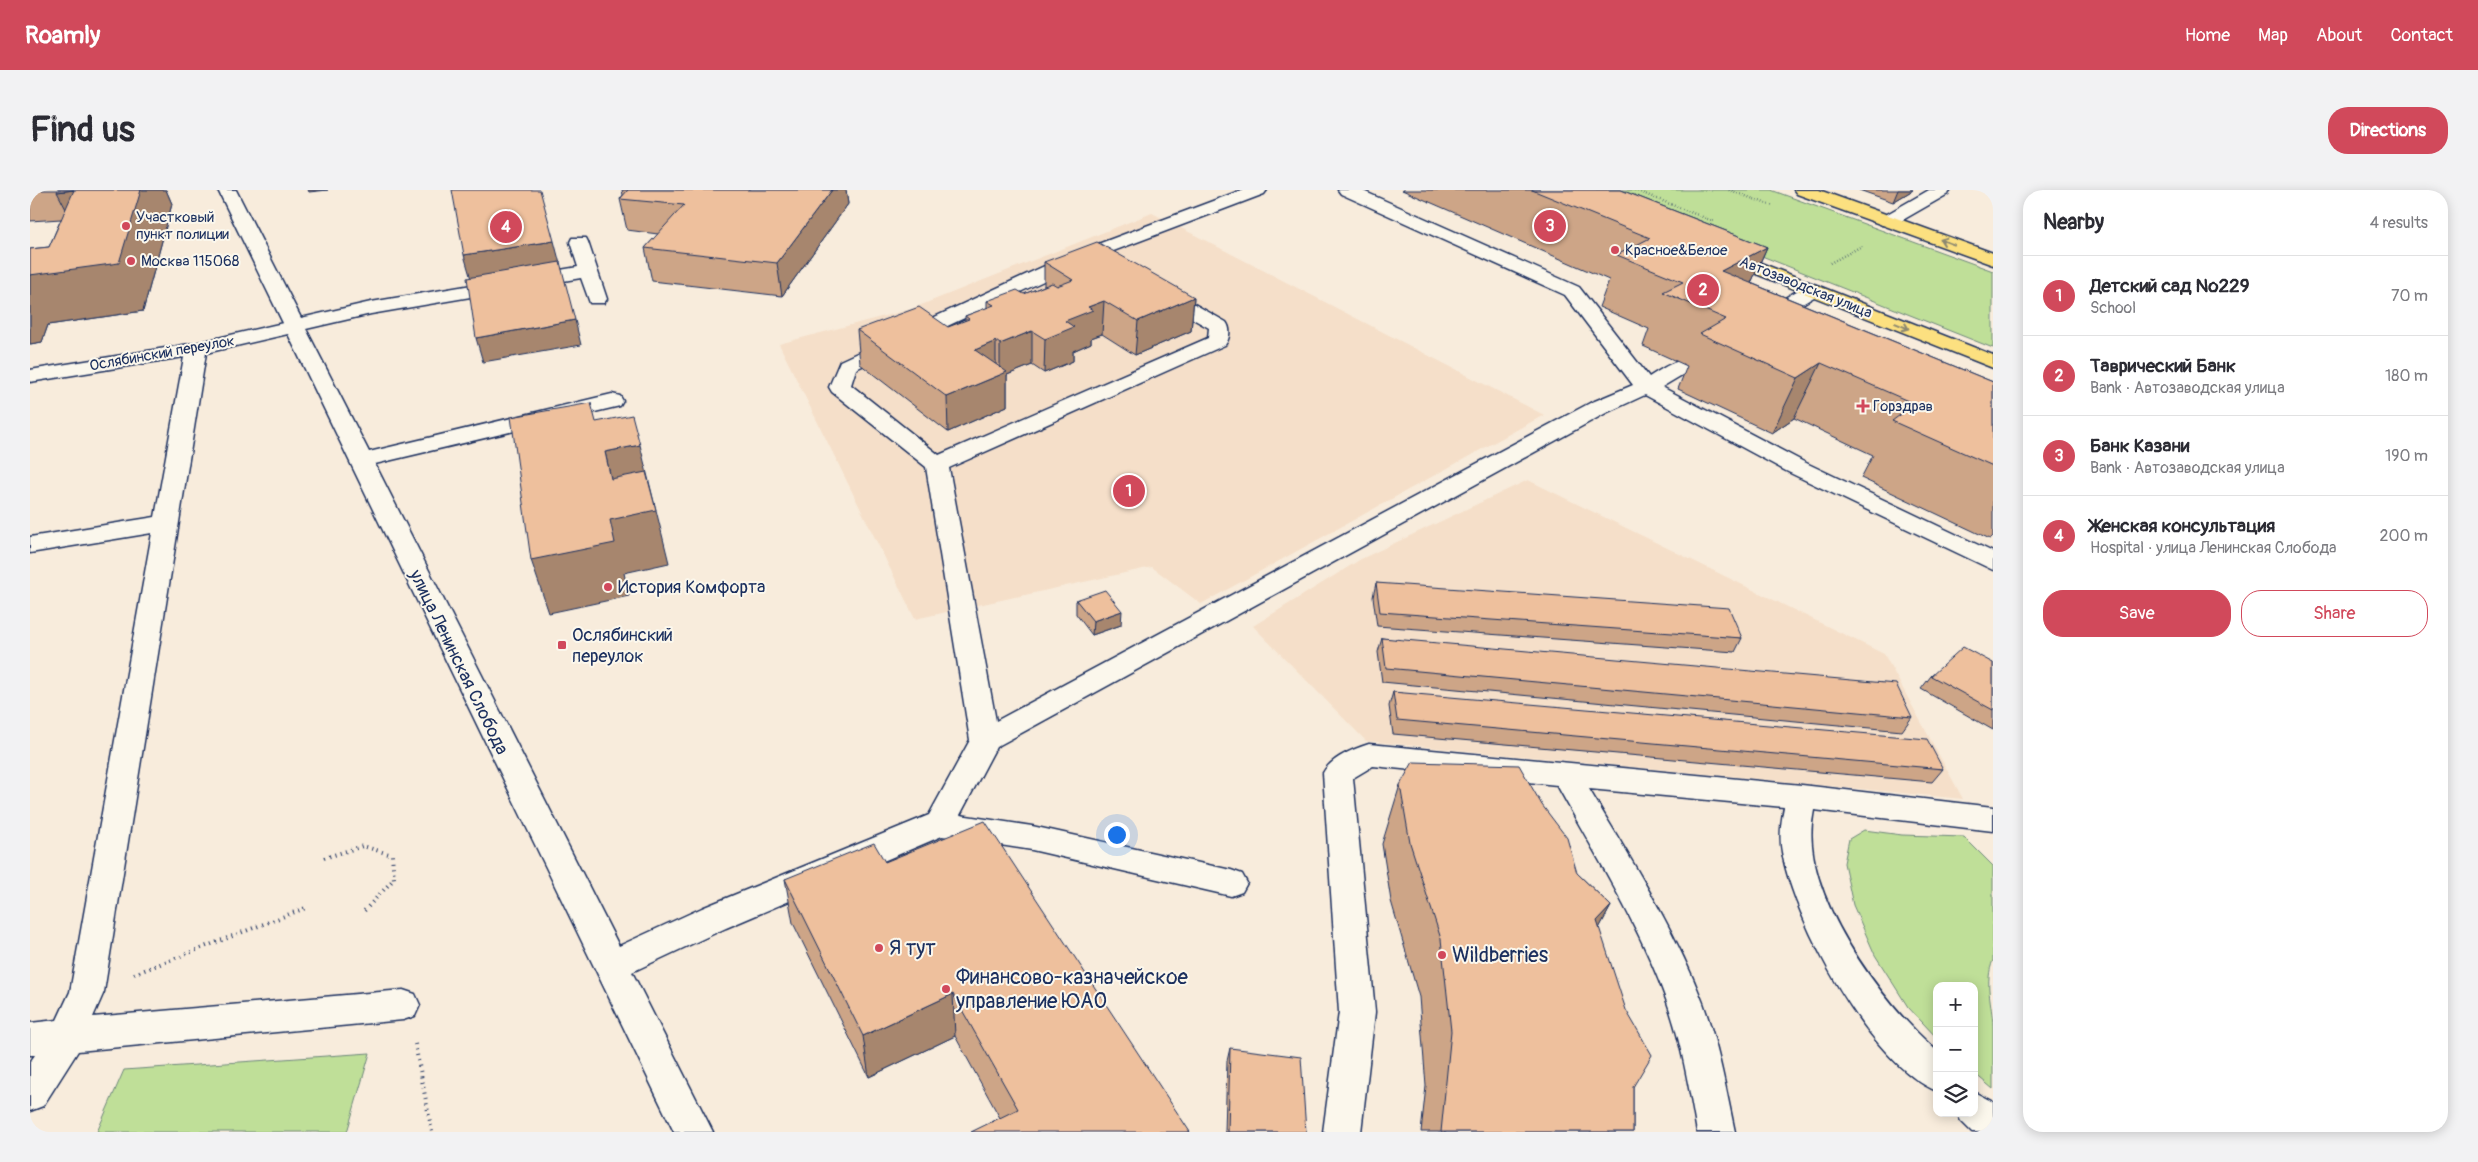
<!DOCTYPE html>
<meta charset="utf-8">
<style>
:root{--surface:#fff;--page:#f2f2f3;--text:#2b2b33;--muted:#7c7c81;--line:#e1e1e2;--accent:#d1495b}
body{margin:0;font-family:Pangolin,sans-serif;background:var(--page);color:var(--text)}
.controls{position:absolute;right:15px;bottom:15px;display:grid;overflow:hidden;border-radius:10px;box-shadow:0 2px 12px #0003}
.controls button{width:45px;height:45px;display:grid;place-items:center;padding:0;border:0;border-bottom:1px solid var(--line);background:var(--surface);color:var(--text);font:25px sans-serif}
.you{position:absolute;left:1086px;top:644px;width:18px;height:18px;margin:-12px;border:4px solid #fff;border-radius:50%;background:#1a73e8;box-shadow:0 0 0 8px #1a73e833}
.badge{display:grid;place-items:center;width:32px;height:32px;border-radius:50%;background:var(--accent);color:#fff;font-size:16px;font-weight:700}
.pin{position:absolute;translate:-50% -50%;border:2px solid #fff;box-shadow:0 1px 5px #0006}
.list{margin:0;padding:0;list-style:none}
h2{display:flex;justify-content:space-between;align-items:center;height:65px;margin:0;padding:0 20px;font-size:21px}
h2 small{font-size:16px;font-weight:400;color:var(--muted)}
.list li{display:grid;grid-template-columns:32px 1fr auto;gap:15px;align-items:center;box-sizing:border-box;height:80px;padding:0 20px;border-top:1px solid var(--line)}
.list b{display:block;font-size:19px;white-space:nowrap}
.list p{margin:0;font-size:16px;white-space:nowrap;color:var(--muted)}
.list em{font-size:16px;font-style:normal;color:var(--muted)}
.actions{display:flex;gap:10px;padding:15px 20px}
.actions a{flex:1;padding:11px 0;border:1px solid var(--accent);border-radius:20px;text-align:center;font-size:18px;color:var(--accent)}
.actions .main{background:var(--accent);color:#fff}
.icon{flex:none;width:28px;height:28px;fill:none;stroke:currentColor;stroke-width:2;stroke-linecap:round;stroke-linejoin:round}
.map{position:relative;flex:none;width:1963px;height:942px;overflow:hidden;border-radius:20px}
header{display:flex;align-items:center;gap:30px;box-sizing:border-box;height:70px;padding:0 25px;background:var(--accent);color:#fff}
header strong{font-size:24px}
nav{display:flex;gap:28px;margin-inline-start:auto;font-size:18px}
.intro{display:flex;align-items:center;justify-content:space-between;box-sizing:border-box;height:120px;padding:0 30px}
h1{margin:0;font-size:35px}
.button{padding:12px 22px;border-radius:20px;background:var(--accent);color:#fff;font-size:18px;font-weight:700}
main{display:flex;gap:30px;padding:0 30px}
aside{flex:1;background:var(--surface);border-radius:20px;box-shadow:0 2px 12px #0003}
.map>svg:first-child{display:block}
</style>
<header>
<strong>Roamly</strong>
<nav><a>Home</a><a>Map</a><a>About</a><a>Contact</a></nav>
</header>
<div class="intro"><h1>Find us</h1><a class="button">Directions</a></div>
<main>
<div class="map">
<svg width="1963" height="942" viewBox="0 0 1963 942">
<rect width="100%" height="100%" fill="#f8ecdc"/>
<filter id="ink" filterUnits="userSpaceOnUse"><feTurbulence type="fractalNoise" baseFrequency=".02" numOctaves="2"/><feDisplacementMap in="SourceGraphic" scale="10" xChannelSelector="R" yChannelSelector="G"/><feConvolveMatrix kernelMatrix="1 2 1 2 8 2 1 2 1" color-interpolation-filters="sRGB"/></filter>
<g filter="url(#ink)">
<!-- built -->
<g fill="#f5dfc9">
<polygon points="1122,23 1514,225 1171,414 1122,377 885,429 749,154 881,119"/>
<polygon points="1498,290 1854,464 1933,609 1336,551 1223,436 1331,369"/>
</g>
<!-- green -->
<g fill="#bfdf98" stroke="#6d877b">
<polygon points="1566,0 1741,0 1963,81 1963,158"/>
<path d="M 1834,640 L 1872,645 L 1934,647 L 1963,676 L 1963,770 C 1954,793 1962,813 1963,836 C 1963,857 1963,878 1963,899 L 1944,883 L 1944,796 L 1907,796 L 1907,848 L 1878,817 L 1845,765 L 1823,715 L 1814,673 L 1819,649 Z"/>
<polygon points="340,863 317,942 67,942 94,880"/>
</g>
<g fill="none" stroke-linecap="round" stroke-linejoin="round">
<defs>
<g id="minor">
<path d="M 188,0 L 206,0 L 271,128 L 341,112 L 548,77 L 540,52 L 542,48 L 556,48 L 558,52 L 577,109 L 574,113 L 560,113 L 551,88 L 341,124 L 276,139 L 339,262 L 582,204 L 590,206 L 593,211 L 590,216 L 345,274 L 589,756 L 672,718 L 899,625 L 940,550 L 896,277 L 802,202 L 799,197 L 810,171 L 1036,66 L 1212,0 L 1237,0 L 1234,4 L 1057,71 L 1058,74 L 1056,78 L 1041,78 L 826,179 L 821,195 L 909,265 L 1178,148 L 1179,138 L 1124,107 L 1121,103 L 1124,99 L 1138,99 L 1196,132 C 1201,138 1200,149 1195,155 L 919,278 L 966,531 L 1560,213 L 1603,195 L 1535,105 L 1311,4 L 1308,0 L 1331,0 L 1549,97 L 1619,187 C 1632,179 1647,167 1662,171 L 1666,175 L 1662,179 L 1632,197 L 1772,271 L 1963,362 L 1963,380 L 1756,281 L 1615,205 L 1576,223 L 966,557 L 930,625 L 1002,636 L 1201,680 L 1212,684 L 1217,693 L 1212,702 L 1201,706 L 1002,660 L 912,646 L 696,738 L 602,782 L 683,942 L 644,942 L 258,144 L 176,163 L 74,802 L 63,827 L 373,800 L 385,804 L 390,815 L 385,826 L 373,830 L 48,861 L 13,916 L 0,921 L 0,872 L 5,865 L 0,865 L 0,833 L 27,830 L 40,802 L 122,343 L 0,363 L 0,347 L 125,327 L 154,167 L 0,192 L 0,180 L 166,153 L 253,133 Z"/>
<polygon points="1899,0 1921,0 1918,4 1864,35 1852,35 1849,31 1852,27"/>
<polygon points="1782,94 1789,96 1792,100 1789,104 1739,134 1732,136 1725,134 1722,130 1725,126 1775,96"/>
<path d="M 1339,554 L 1772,595 L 1963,617 L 1963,641 L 1784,620 L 1783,626 C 1769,702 1852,814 1907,861 L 1907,901 C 1840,875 1764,730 1752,662 C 1749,647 1751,632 1754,617 L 1559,599 C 1600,668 1644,737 1673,813 C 1688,855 1696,899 1705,942 L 1667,942 C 1659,898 1652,854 1637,812 C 1610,736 1566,666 1527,595 L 1343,576 L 1323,588 L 1345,822 L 1331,942 L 1293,942 L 1309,822 L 1293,583 C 1301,568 1323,559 1339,554 Z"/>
<polygon points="1944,902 1963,912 1963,942 1942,942 1931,931 1927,923 1944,923"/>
</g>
<g id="major">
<polygon points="1764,0 1789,0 1963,63 1963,75 1767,4"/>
<polygon points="1693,58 1963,165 1963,178 1686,68 1684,64 1686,60"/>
</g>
</defs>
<!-- minor casing -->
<use href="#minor" stroke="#1b2f5e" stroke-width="3"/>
<!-- major casing -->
<use href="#major" stroke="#1b2f5e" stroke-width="3"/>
<!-- path-far1 -->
<g stroke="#1b2f5e" stroke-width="2.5" stroke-dasharray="0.5 2.5" stroke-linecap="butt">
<polyline points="1605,0 1685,32"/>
<polyline points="1699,0 1743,16"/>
<polyline points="1800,73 1832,56"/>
</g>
<!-- path -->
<g stroke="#1b2f5e" stroke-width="4" stroke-dasharray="1 4.5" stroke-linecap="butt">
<polyline points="294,668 333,656 362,665 364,689 333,722"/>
<polyline points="104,784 278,717"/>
<polyline points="385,854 402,942"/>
</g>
<!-- minor -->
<use href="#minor" fill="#fbf7ec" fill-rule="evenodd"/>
<!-- major -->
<use href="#major" fill="#fce080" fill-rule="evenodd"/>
</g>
<!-- wall -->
<g fill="#cda587" stroke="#1b2f5e">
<polygon points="0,0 136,0 142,14 113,121 18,135 12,152 0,154 0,59 19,57 31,29 0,31"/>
<polygon points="592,0 816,0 818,14 752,106 622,91 615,58 628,44 597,40 590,9 593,5"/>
<polygon points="1372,0 1591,0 1737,57 1721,93 1963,192 1963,346 1960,349 1831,288 1843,265 1764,228 1742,243 1648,199 1657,176 1613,156 1619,139 1569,117 1579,90"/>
<polygon points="1829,0 1883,0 1863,12"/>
<polygon points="1953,0 1963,0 1963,3"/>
<polygon points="1014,72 1164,107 1161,141 1105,165 1072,144 1061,148 1061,153 1043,161 1043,171 1014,183 1002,175 977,185 977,216 918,242 830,174 827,140 918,137 935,131 935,126 957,118 957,111 994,104 1014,96"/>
<polygon points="1346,393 1712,448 1705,462 1347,436 1343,407"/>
<polygon points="1046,410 1091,435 1062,445 1046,424"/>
<polygon points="1352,448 1882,527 1872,541 1352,492 1348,462"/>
<polygon points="1963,473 1963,540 1891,499 1901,486"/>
<polygon points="1363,502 1913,579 1902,592 1363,544 1359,516"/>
<polygon points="1370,595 1547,683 1581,716 1569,738 1603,897 1603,942 1391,942 1396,896 1389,807 1361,711 1352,654"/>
<polygon points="855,672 1160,942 970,928 925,846 839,887 763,733 755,689"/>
<polygon points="1200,858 1276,942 1195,942 1197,871"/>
</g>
<!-- shaded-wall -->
<g fill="#a7866e" stroke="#1b2f5e">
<polygon points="44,0 51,48 27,2"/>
<polygon points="111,0 136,0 142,14 113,121 18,135 12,152 0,154 0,85"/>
<polygon points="278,0 298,0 279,2"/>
<polygon points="802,0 816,0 818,14 752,106 747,73"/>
<polygon points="1868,0 1883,0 1863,12"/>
<polygon points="524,51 530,74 441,89 434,65"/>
<polygon points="1737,57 1714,109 1691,81"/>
<polygon points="1164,107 1161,141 1105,165 1108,131"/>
<polygon points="1074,111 1072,144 1061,148 1061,153 1043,161 1043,171 1014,183 1015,149 1035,131 1058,117"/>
<polygon points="545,130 551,155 453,172 446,148"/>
<polygon points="1002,141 1002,175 977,185 977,216 918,242 917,207 970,185 970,154"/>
<polygon points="966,151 966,186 945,160"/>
<polygon points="1791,173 1764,228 1742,243 1768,188"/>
<polygon points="610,255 639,373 594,383 599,406 519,423 501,370 580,330 581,289 575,262"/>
<polygon points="1092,421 1091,435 1062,445 1063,431"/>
<polygon points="1581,716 1550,774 1567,731"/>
<polygon points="923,804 925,846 839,887 833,846"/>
</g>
<!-- building -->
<g fill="#eec09d" stroke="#1b2f5e">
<polygon points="28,0 111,0 89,73 0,85 0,59 19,57 44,0 27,2"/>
<polygon points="422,0 510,0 524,51 434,65"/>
<polygon points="598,0 802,0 747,73 615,58 654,15 590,9"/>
<polygon points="1502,0 1591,0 1737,57 1691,81 1963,192 1963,276 1862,231 1885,214 1791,173 1768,188 1670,144 1696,129 1633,102 1653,92 1587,65 1620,48"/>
<polygon points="1067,52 1164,107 1108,131 1074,111 1058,117 1063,120 1035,131 1044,137 1015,149 1002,141 970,154 966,151 945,160 977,182 917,207 827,140 889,117 918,137 939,129 935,126 964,115 957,111 987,100 994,104 1022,93 1027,96 1043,90 1014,72"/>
<polygon points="530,72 545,130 446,148 437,88"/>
<polygon points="561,213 566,232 602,225 610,255 575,262 581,289 616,282 626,320 580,330 585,353 501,370 481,227"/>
<polygon points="1346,393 1699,418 1712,448 1350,422"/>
<polygon points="1075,400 1092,421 1063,431 1046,410"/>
<polygon points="1352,448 1866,494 1882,527 1356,478"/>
<polygon points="1933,457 1963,473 1963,520 1901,486"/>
<polygon points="1363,502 1897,549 1913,579 1367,530"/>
<polygon points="1383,572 1489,575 1512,615 1537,648 1547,683 1581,716 1567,731 1596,820 1622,865 1603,897 1603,942 1411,942 1421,841 1411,749 1380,653 1370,595"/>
<polygon points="955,631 1160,942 941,942 988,919 923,804 833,846 755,689 844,653 855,672"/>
<polygon points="1200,858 1271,867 1276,942 1198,942"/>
</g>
<!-- one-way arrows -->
<defs><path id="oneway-shaft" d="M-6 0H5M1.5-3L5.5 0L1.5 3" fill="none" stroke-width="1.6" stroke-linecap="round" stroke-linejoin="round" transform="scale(1.25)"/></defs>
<g stroke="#8c886f">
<use href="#oneway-shaft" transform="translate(1917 52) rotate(-160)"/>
<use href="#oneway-shaft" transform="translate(1872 136) rotate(22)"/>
</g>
</g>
<!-- markers -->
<g fill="#d1495b" stroke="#fbf7ec" stroke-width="2">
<circle cx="96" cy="36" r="5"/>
<circle cx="1585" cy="60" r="5"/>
<circle cx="101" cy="71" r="5"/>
<path d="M1830.5 208.5h5v5h5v5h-5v5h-5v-5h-5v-5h5z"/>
<circle cx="578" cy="397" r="5"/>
<rect x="527" y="450" width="10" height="10" rx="2.5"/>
<circle cx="849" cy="758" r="5"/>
<circle cx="1412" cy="765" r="5"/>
<circle cx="916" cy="799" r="5"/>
</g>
<g text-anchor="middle" stroke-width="4" stroke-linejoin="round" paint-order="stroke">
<!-- far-poi labels -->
<g font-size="15" fill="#1b2f5e" stroke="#fbf7ec" text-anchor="start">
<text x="106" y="32">Участковый<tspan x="106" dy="17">пункт полиции</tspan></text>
<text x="1595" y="65">Красное&amp;Белое</text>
<text x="111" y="76">Москва 115068</text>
<text x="1843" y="221">Горздрав</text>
</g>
<!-- far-street labels -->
<g font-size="15" fill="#1b2f5e" stroke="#fbf7ec">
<text transform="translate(1776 97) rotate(22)" y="5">Автозаводская улица</text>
<text transform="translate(132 163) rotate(-10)" y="5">Ослябинский переулок</text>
</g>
<!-- poi labels -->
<g font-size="18" fill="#1b2f5e" stroke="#fbf7ec" text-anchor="start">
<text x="588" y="403">История Комфорта</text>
<text x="542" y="451">Ослябинский<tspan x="542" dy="21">переулок</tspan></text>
</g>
<!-- street labels -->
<g font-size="18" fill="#1b2f5e" stroke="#fbf7ec">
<text transform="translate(429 472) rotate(64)" y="6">улица Ленинская Слобода</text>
</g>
<!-- near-poi labels -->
<g font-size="21" fill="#1b2f5e" stroke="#fbf7ec" text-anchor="start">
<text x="859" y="765">Я тут</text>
<text x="1422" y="772">Wildberries</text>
<text x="926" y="794">Финансово-казначейское<tspan x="926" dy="24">управление ЮАО</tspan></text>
</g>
</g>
</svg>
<div class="controls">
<button>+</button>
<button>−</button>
<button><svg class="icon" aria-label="layers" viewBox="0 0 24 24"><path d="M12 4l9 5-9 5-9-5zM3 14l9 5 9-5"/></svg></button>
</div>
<div class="you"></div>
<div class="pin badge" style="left:1099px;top:301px">1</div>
<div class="pin badge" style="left:1673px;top:100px">2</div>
<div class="pin badge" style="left:1520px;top:36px">3</div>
<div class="pin badge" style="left:476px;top:37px">4</div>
</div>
<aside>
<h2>Nearby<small>4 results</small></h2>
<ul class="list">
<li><span class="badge">1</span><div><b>Детский сад №229</b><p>School</p></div><em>70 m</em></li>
<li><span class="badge">2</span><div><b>Таврический Банк</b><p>Bank · Автозаводская улица</p></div><em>180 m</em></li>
<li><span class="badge">3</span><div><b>Банк Казани</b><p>Bank · Автозаводская улица</p></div><em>190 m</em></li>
<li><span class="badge">4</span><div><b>Женская консультация</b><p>Hospital · улица Ленинская Слобода</p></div><em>200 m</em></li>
</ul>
<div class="actions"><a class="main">Save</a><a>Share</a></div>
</aside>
</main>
